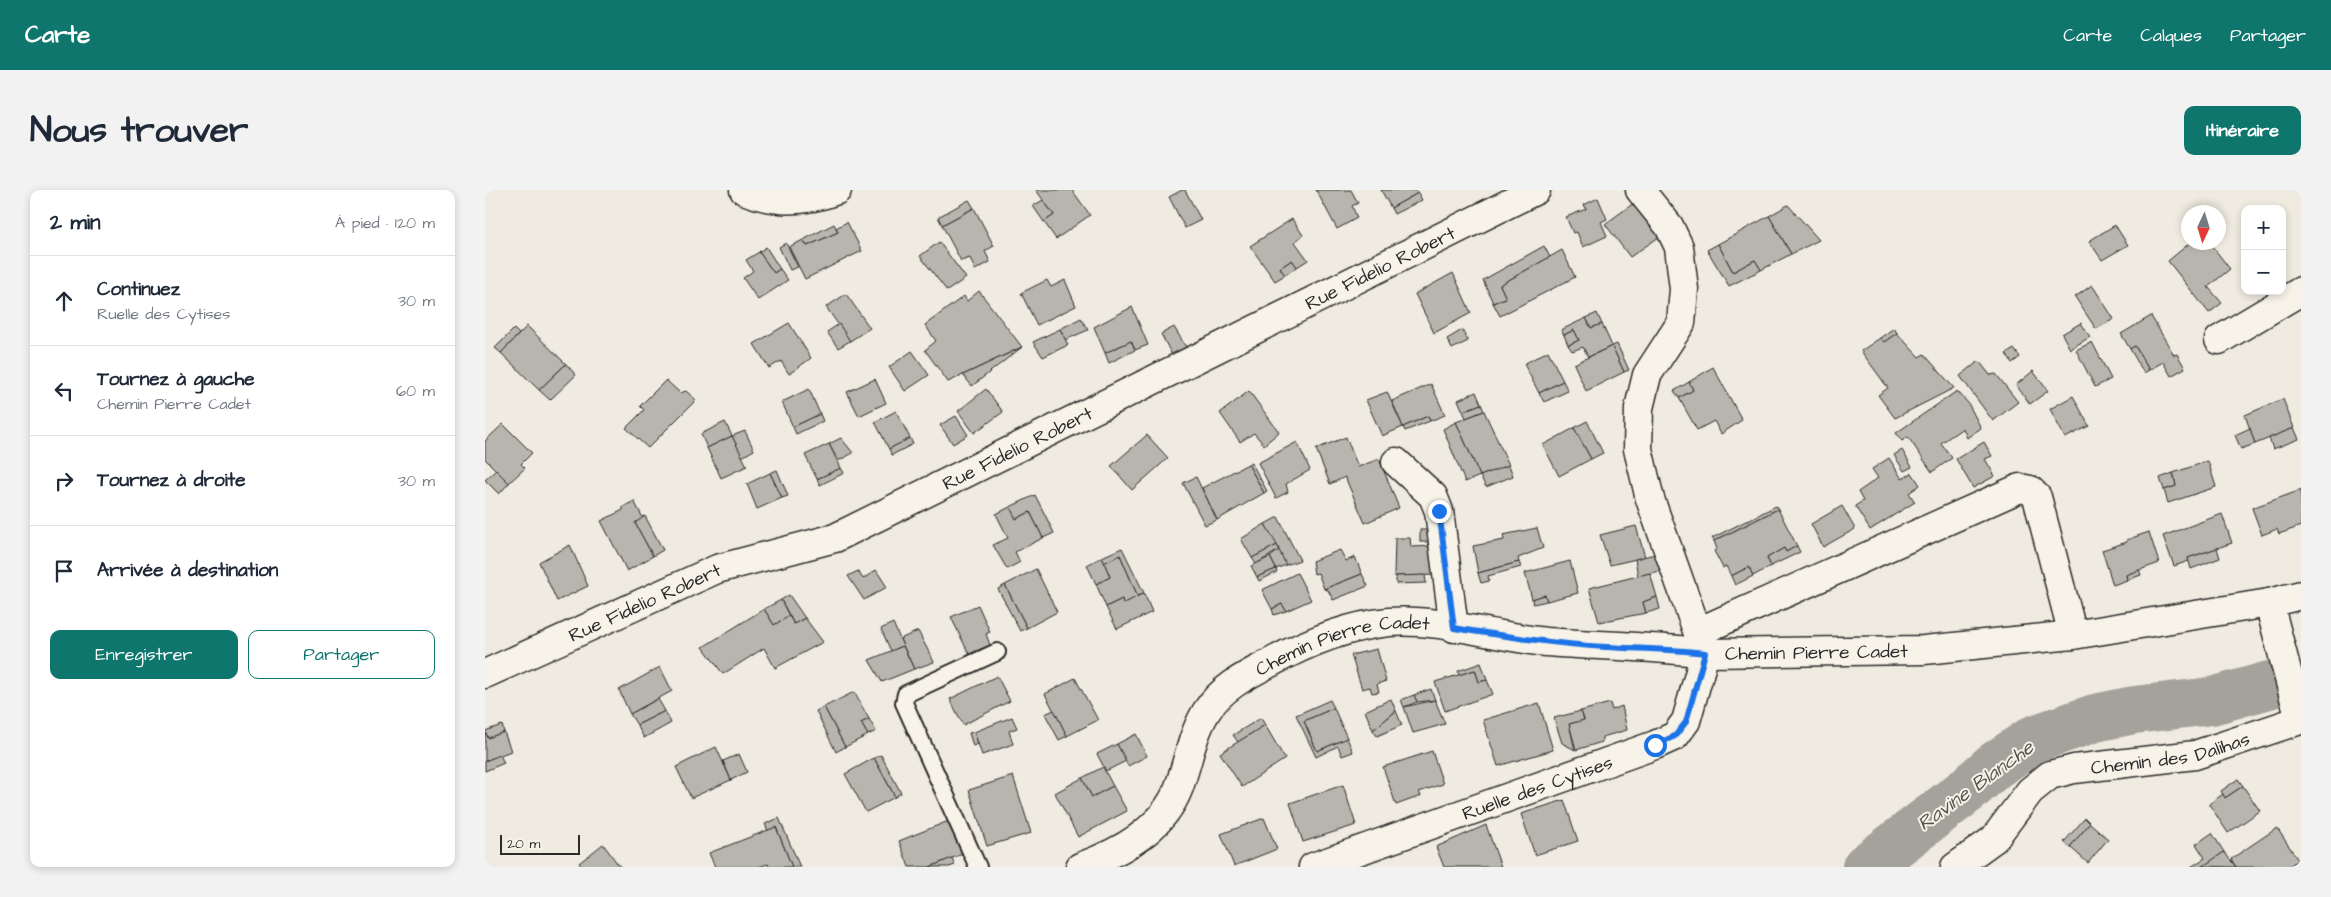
<!DOCTYPE html>
<html lang="fr">
<meta charset="utf-8">
<style>
:root{--surface:#fff;--page:#f2f2f3;--text:#1f2937;--muted:#747a83;--line:#e0e1e3;--accent:#0f766e}
body{margin:0;font-family:"Architects Daughter",sans-serif;background:var(--page);color:var(--text)}
.controls{position:absolute;right:15px;top:15px;display:grid;overflow:hidden;border-radius:10px;box-shadow:0 2px 8px #0003}
.controls button{width:45px;height:45px;display:grid;place-items:center;padding:0;border:0;border-bottom:1px solid var(--line);background:var(--surface);color:var(--text);font:25px sans-serif}
.compass{position:absolute;left:1696px;top:15px;width:45px;height:45px;border-radius:50%;background:var(--surface);box-shadow:0 2px 8px #0003;rotate:184deg}
.scale{position:absolute;left:15px;bottom:12px;width:80px;box-sizing:border-box;padding-left:5px;border:2px solid #2b2b2b;border-top:0;font-size:14px;line-height:18px;white-space:nowrap;color:#2b2b2b;-webkit-text-stroke:4px #f7f3e8;paint-order:stroke}
.stop{position:absolute;width:15px;height:15px;margin:-11px;border:4px solid #1a73e8;border-radius:50%;background:#fff}
.stop.end{background:#1a73e8;border-color:#fff;box-shadow:0 1px 5px #0008}
.list{margin:0;padding:0;list-style:none}
h2{display:flex;justify-content:space-between;align-items:center;height:65px;margin:0;padding:0 20px;font-size:21px}
h2 small{font-size:16px;font-weight:400;color:var(--muted)}
.list li{display:grid;grid-template-columns:32px 1fr auto;gap:15px;align-items:center;box-sizing:border-box;height:90px;padding:0 20px;border-top:1px solid var(--line)}
.list b{display:block;font-size:19px;white-space:nowrap}
.list p{margin:0;font-size:16px;white-space:nowrap;color:var(--muted)}
.list em{font-size:16px;font-style:normal;color:var(--muted)}
.actions{display:flex;gap:10px;padding:15px 20px}
.actions a{flex:1;padding:11px 0;border:1px solid var(--accent);border-radius:10px;text-align:center;font-size:18px;color:var(--accent)}
.actions .main{background:var(--accent);color:#fff}
.icon{flex:none;width:28px;height:28px;fill:none;stroke:currentColor;stroke-width:2;stroke-linecap:round;stroke-linejoin:round}
.map{position:relative;flex:none;width:1816px;height:677px;overflow:hidden;border-radius:10px}
header{display:flex;align-items:center;gap:30px;box-sizing:border-box;height:70px;padding:0 25px;background:var(--accent);color:#fff}
header strong{font-size:24px}
nav{display:flex;gap:28px;margin-inline-start:auto;font-size:18px}
.intro{display:flex;align-items:center;justify-content:space-between;box-sizing:border-box;height:120px;padding:0 30px}
h1{margin:0;font-size:35px}
.button{padding:12px 22px;border-radius:10px;background:var(--accent);color:#fff;font-size:18px;font-weight:700}
main{display:flex;gap:30px;padding:0 30px}
aside{flex:1;background:var(--surface);border-radius:10px;box-shadow:0 2px 8px #0003}
.map>svg:first-child{display:block}
</style>
<header>
<strong>Carte</strong>
<nav><a>Carte</a><a>Calques</a><a>Partager</a></nav>
</header>
<div class="intro"><h1>Nous trouver</h1><a class="button">Itinéraire</a></div>
<main>
<aside>
<h2>2 min<small>À pied · 120 m</small></h2>
<ul class="list">
<li><svg class="icon" aria-label="ahead" viewBox="0 0 24 24"><path d="M12 20V5M6 11l6-6 6 6"/></svg><div><b>Continuez</b><p>Ruelle des Cytises</p></div><em>30 m</em></li>
<li><svg class="icon" aria-label="left" viewBox="0 0 24 24"><path d="M17 20v-9H6M10 6l-5 5 5 5"/></svg><div><b>Tournez à gauche</b><p>Chemin Pierre Cadet</p></div><em>60 m</em></li>
<li><svg class="icon" aria-label="right" viewBox="0 0 24 24"><path d="M7 20v-9h11M14 6l5 5-5 5"/></svg><div><b>Tournez à droite</b></div><em>30 m</em></li>
<li><svg class="icon" aria-label="arrive" viewBox="0 0 24 24"><path d="M6 21V4h12l-3 4 3 4H6"/></svg><div><b>Arrivée à destination</b></div></li>
</ul>
<div class="actions"><a class="main">Enregistrer</a><a>Partager</a></div>
</aside>
<div class="map">
<svg width="1816" height="677" viewBox="0 0 1816 677">
<rect width="100%" height="100%" fill="#efebe0"/>
<filter id="ink" filterUnits="userSpaceOnUse"><feTurbulence type="fractalNoise" baseFrequency=".02" numOctaves="2"/><feDisplacementMap in="SourceGraphic" scale="10" xChannelSelector="R" yChannelSelector="G"/><feConvolveMatrix kernelMatrix="1 2 1 2 8 2 1 2 1" color-interpolation-filters="sRGB"/></filter>
<g filter="url(#ink)">
<g fill="none" stroke-linecap="round" stroke-linejoin="round">
<!-- river -->
<polyline stroke="#a4a29a" stroke-width="48" points="1381,677 1481,601 1509,576 1549,549 1610,528 1649,520 1727,511 1784,495"/>
</g>
<!-- building -->
<g fill="#b8b5ae" stroke="#2b2b2b">
<polygon points="551,0 587,0 605,25 571,49 559,32 569,25"/>
<polygon points="697,0 700,0 716,30 700,38 684,7"/>
<polygon points="831,0 866,0 873,13 867,16 872,28 852,39"/>
<polygon points="896,0 931,0 933,3 906,18"/>
<polygon points="933,3 937,10 909,24 906,18"/>
<polygon points="1113,8 1122,29 1116,32 1122,46 1098,57 1092,42 1088,43 1081,27 1101,19 1099,15"/>
<polygon points="484,10 489,18 457,35 453,27"/>
<polygon points="558,10 569,25 559,32 548,16"/>
<polygon points="1149,13 1174,47 1145,67 1120,34"/>
<polygon points="1303,15 1334,50 1306,64 1284,26"/>
<polygon points="489,18 509,56 500,61 505,72 490,80 485,68 476,71 457,35"/>
<polygon points="1284,26 1306,64 1276,80 1270,70 1248,82 1233,54"/>
<polygon points="807,29 818,45 810,52 823,70 812,77 807,70 795,78 800,85 790,91 765,56"/>
<polygon points="362,32 377,61 320,89 304,57 318,50 322,56 353,42 351,38"/>
<polygon points="349,34 353,42 322,56 318,50"/>
<polygon points="1630,35 1643,55 1617,70 1604,51"/>
<polygon points="454,52 481,88 462,101 435,66"/>
<polygon points="1706,52 1724,52 1745,79 1723,97 1737,113 1724,123 1683,71"/>
<polygon points="301,53 313,77 305,80 294,57"/>
<polygon points="1233,54 1248,82 1270,70 1276,80 1244,96 1222,60"/>
<polygon points="1059,56 1065,67 1015,95 1021,108 1008,113 998,90"/>
<polygon points="281,57 295,79 289,83 274,62"/>
<polygon points="1077,60 1090,87 1015,126 1008,113 1021,108 1015,95"/>
<polygon points="274,62 289,83 295,79 303,90 273,110 258,88 268,81 261,70"/>
<polygon points="807,70 812,77 800,85 795,78"/>
<polygon points="968,83 986,123 949,143 930,104"/>
<polygon points="562,90 566,97 580,90 591,116 552,135 536,103"/>
<polygon points="1607,95 1629,129 1611,139 1590,107"/>
<polygon points="494,101 537,157 463,192 440,160 451,151 440,135 479,106 482,111"/>
<polygon points="361,104 385,138 365,151 341,117"/>
<polygon points="647,117 663,155 650,160 646,151 620,163 609,137"/>
<polygon points="1112,123 1117,134 1106,138 1101,128"/>
<polygon points="1666,126 1689,165 1692,164 1700,178 1686,186 1678,172 1664,180 1650,156 1645,159 1636,144"/>
<polygon points="596,128 603,140 580,150 575,139"/>
<polygon points="1101,128 1106,138 1117,134 1127,156 1103,167 1098,157 1087,161 1083,155 1094,150 1089,140 1079,145 1076,140"/>
<polygon points="304,133 326,168 304,184 296,171 284,178 269,154"/>
<polygon points="1596,133 1605,147 1585,159 1577,144"/>
<polygon points="354,134 365,151 353,158 342,142"/>
<polygon points="42,136 81,174 54,200 16,163"/>
<polygon points="689,137 701,157 687,165 676,144"/>
<polygon points="1409,138 1412,143 1399,152 1395,148"/>
<polygon points="29,139 34,144 16,163 10,158"/>
<polygon points="575,139 583,155 558,167 548,152"/>
<polygon points="977,140 983,151 967,159 962,149"/>
<polygon points="1089,140 1094,150 1083,155 1079,145"/>
<polygon points="1412,143 1434,167 1439,164 1469,198 1410,228 1393,205 1403,198 1376,161 1395,148 1399,152"/>
<polygon points="646,151 650,160 624,173 620,163"/>
<polygon points="1607,152 1626,189 1610,197 1591,160"/>
<polygon points="1132,154 1144,180 1139,182 1127,156"/>
<polygon points="1127,156 1139,182 1101,201 1089,174"/>
<polygon points="1650,156 1664,180 1659,183 1645,159"/>
<polygon points="537,157 487,196 478,185"/>
<polygon points="1529,159 1535,167 1527,173 1521,164"/>
<polygon points="427,161 444,185 420,201 404,177"/>
<polygon points="1063,161 1078,191 1054,203 1039,174"/>
<polygon points="1494,171 1505,185 1511,184 1533,212 1508,231 1475,186"/>
<polygon points="81,174 91,185 65,210 54,200"/>
<polygon points="1228,177 1257,230 1236,244 1229,231 1212,240 1194,208 1208,200 1204,192"/>
<polygon points="1548,181 1563,201 1545,214 1531,195"/>
<polygon points="390,189 401,213 374,226 362,202"/>
<polygon points="181,190 195,203 201,201 211,210 163,258 141,238 159,220 155,216"/>
<polygon points="1078,191 1083,201 1059,212 1054,203"/>
<polygon points="1204,192 1208,200 1194,208 1189,201"/>
<polygon points="946,194 960,225 945,231 943,226 918,237 907,211"/>
<polygon points="324,199 335,224 308,237 297,212"/>
<polygon points="501,199 518,222 489,243 473,221"/>
<polygon points="764,201 794,242 779,255 769,243 755,252 735,223"/>
<polygon points="1472,201 1483,213 1496,238 1482,248 1478,238 1456,253 1467,268 1447,282 1423,247 1417,251 1411,243"/>
<polygon points="902,202 918,237 897,246 881,210"/>
<polygon points="991,202 996,214 978,221 973,210"/>
<polygon points="1588,206 1604,236 1580,248 1565,219"/>
<polygon points="1798,209 1809,238 1770,254 1760,225"/>
<polygon points="996,214 999,221 981,228 978,221"/>
<polygon points="411,221 425,248 404,259 390,232"/>
<polygon points="999,221 1024,275 995,286 971,232"/>
<polygon points="335,224 338,231 311,244 308,237"/>
<polygon points="471,226 483,245 468,254 455,235"/>
<polygon points="943,226 945,231 920,241 918,237"/>
<polygon points="1102,231 1118,263 1106,269 1089,238"/>
<polygon points="240,232 247,246 222,258 216,244"/>
<polygon points="971,232 995,286 980,292 958,239"/>
<polygon points="18,234 47,263 36,274 40,278 24,293 0,269 0,251"/>
<polygon points="1089,238 1106,269 1074,286 1058,255"/>
<polygon points="1765,238 1770,254 1756,259 1750,245"/>
<polygon points="1809,238 1814,249 1788,259 1784,248"/>
<polygon points="260,241 269,260 257,267 247,246"/>
<polygon points="662,245 683,268 647,300 626,276"/>
<polygon points="247,246 262,276 236,288 222,258"/>
<polygon points="861,247 873,277 894,269 914,318 880,333 860,287 845,294 831,259"/>
<polygon points="356,248 368,263 353,271 344,254"/>
<polygon points="425,248 428,254 407,265 404,259"/>
<polygon points="812,252 825,280 801,294 803,302 791,308 773,273"/>
<polygon points="1499,252 1507,266 1500,269 1510,286 1488,298 1471,269"/>
<polygon points="344,254 356,278 332,289 320,265"/>
<polygon points="1417,260 1427,277 1419,281 1409,265"/>
<polygon points="1404,268 1417,289 1427,283 1435,295 1424,303 1430,312 1385,340 1370,316 1378,311 1373,302 1393,288 1387,279"/>
<polygon points="1723,271 1731,297 1683,313 1679,300 1691,296 1688,283"/>
<polygon points="766,272 782,301 779,303 763,274"/>
<polygon points="763,274 779,303 732,330 717,298"/>
<polygon points="1024,275 1028,286 1001,297 995,286"/>
<polygon points="356,278 359,283 335,295 332,289"/>
<polygon points="11,280 24,293 14,304 0,290"/>
<polygon points="292,280 303,306 297,308 285,283"/>
<polygon points="285,283 297,308 272,319 262,294"/>
<polygon points="1688,283 1691,296 1679,300 1675,288"/>
<polygon points="711,287 732,330 720,335 698,293"/>
<polygon points="1816,300 1816,336 1794,344 1792,339 1777,345 1767,318"/>
<polygon points="550,305 569,343 558,348 545,322 531,329 525,317"/>
<polygon points="149,311 158,328 150,333 168,366 142,381 116,331 138,320 138,317"/>
<polygon points="1291,316 1293,319 1229,351 1227,348"/>
<polygon points="1357,316 1370,339 1338,357 1326,334"/>
<polygon points="525,317 531,329 545,322 558,348 530,362 535,372 522,379 508,355 523,348 511,324"/>
<polygon points="1293,319 1312,356 1301,362 1299,358 1282,368 1286,376 1268,386 1264,377 1246,386 1241,376 1238,378 1229,361 1232,359 1229,351"/>
<polygon points="1737,324 1747,353 1703,368 1704,371 1689,376 1678,346"/>
<polygon points="160,326 178,360 168,366 150,333"/>
<polygon points="793,327 802,345 815,370 801,375 780,334"/>
<polygon points="780,334 792,355 767,368 756,349"/>
<polygon points="1151,336 1160,367 1125,375 1115,345"/>
<polygon points="1052,338 1058,358 1033,368 1034,372 993,383 988,356 1019,350 1018,345"/>
<rect x="935" y="340" width="19" height="12"/>
<polygon points="1664,342 1674,373 1641,385 1642,390 1628,395 1617,360 1642,352 1641,350"/>
<polygon points="910,348 925,348 926,357 953,356 954,385 909,386"/>
<polygon points="85,355 103,396 72,411 54,372"/>
<polygon points="792,355 794,360 771,374 767,368"/>
<polygon points="1312,356 1315,362 1286,376 1282,368 1299,358 1301,362"/>
<polygon points="637,358 659,403 653,407 635,365 619,373 617,367"/>
<polygon points="1732,358 1735,368 1706,379 1703,368"/>
<polygon points="794,360 801,375 791,379 785,367"/>
<polygon points="855,360 861,371 870,367 877,384 839,399 833,383 829,384 827,371"/>
<polygon points="1170,364 1175,381 1153,386 1150,369"/>
<polygon points="635,365 653,407 638,414 637,409 621,417 611,394 625,387 619,373"/>
<polygon points="617,367 625,387 611,394 602,375"/>
<polygon points="785,367 791,379 772,387 766,376"/>
<polygon points="1085,371 1093,403 1062,411 1060,405 1047,409 1040,383"/>
<polygon points="1034,372 1036,377 1003,386 1004,391 996,393 993,383"/>
<polygon points="1264,377 1268,386 1250,395 1246,386"/>
<polygon points="551,379 572,422 542,438 520,395"/>
<polygon points="791,379 792,382 774,391 772,387"/>
<polygon points="391,380 402,397 379,410 363,386 373,381 378,389"/>
<polygon points="1654,380 1656,385 1642,390 1641,385"/>
<polygon points="812,383 826,410 801,421 797,414 787,419 777,400"/>
<polygon points="1165,383 1172,407 1158,412 1161,423 1114,432 1104,398"/>
<polygon points="877,384 883,396 848,410 843,400 839,399"/>
<polygon points="940,385 941,393 911,394 911,386"/>
<polygon points="520,395 542,438 535,441 513,399"/>
<polygon points="659,403 667,422 632,439 621,417 637,409 638,414"/>
<polygon points="304,405 320,428 309,434 296,410"/>
<polygon points="1060,405 1062,411 1048,414 1047,409"/>
<polygon points="1172,407 1175,419 1161,423 1158,412"/>
<polygon points="296,410 304,426 289,435 279,419"/>
<polygon points="797,414 801,421 789,425 787,419"/>
<polygon points="493,415 505,442 501,444 505,455 484,464 466,427"/>
<polygon points="279,419 289,435 304,426 309,434 320,428 338,452 290,478 279,458 238,484 218,457"/>
<polygon points="408,433 418,456 406,461 396,439"/>
<polygon points="433,441 449,472 429,479 415,449"/>
<polygon points="418,456 429,479 397,492 384,470"/>
<polygon points="892,459 901,491 892,494 894,502 887,503 885,497 877,499 866,465"/>
<polygon points="996,473 1002,490 994,492 990,480 974,485 973,481"/>
<polygon points="175,477 187,501 145,524 134,500"/>
<polygon points="990,480 994,492 1002,490 1008,504 960,521 950,492"/>
<polygon points="512,486 525,511 478,535 465,509"/>
<polygon points="590,488 613,530 582,546 560,504"/>
<polygon points="946,499 950,510 932,512 929,505"/>
<polygon points="369,502 384,529 376,533 383,545 360,557 339,517"/>
<polygon points="929,505 932,512 919,517 916,510"/>
<polygon points="173,509 180,521 152,535 145,524"/>
<polygon points="906,509 911,521 888,540 880,521"/>
<polygon points="845,510 849,518 819,531 832,561 862,548 868,562 857,566 853,556 831,567 811,525"/>
<polygon points="950,510 960,534 928,543 919,517"/>
<polygon points="1054,513 1068,560 1013,576 998,530"/>
<polygon points="1125,513 1127,520 1137,516 1142,540 1117,547 1117,552 1091,560 1084,534 1099,530 1096,521"/>
<polygon points="339,517 360,557 351,562 331,521"/>
<polygon points="849,518 862,548 832,561 819,531"/>
<polygon points="569,520 582,546 574,550 560,524"/>
<polygon points="180,521 186,533 159,548 152,535"/>
<polygon points="911,521 917,535 892,546 888,540"/>
<polygon points="1096,521 1099,530 1084,534 1090,560 1077,553 1069,528"/>
<polygon points="527,527 532,538 524,541 528,554 497,565 489,542"/>
<polygon points="776,528 780,535 753,552 748,545"/>
<polygon points="384,529 391,541 383,545 376,533"/>
<polygon points="17,535 19,542 3,548 0,541"/>
<polygon points="780,535 800,569 757,597 735,563"/>
<polygon points="0,541 3,548 19,542 26,561 0,571"/>
<polygon points="489,542 493,554 488,556 484,543"/>
<polygon points="651,544 662,566 643,576 632,554"/>
<polygon points="632,554 641,571 621,581 612,564"/>
<polygon points="231,557 246,590 206,608 191,577"/>
<polygon points="947,561 958,594 934,602 936,606 911,615 898,577"/>
<polygon points="254,564 262,582 246,590 238,571"/>
<polygon points="15,565 19,573 0,581 0,571"/>
<polygon points="396,565 416,603 410,607 389,568"/>
<polygon points="389,568 410,607 381,622 360,584"/>
<polygon points="618,577 628,596 607,607 597,588"/>
<polygon points="528,586 546,643 502,656 484,600"/>
<polygon points="597,588 607,607 628,596 642,621 593,647 570,603"/>
<polygon points="1753,589 1758,596 1740,608 1736,601"/>
<polygon points="858,595 871,635 818,652 805,613"/>
<polygon points="1758,596 1775,621 1743,643 1724,614 1738,604 1740,608"/>
<polygon points="1079,610 1093,651 1050,665 1036,624"/>
<polygon points="294,628 315,677 307,677 291,637 283,641 280,634"/>
<polygon points="779,628 792,659 749,676 736,644"/>
<polygon points="1600,628 1605,633 1585,657 1579,652"/>
<polygon points="466,630 480,663 445,677 424,677 414,651"/>
<polygon points="1605,633 1623,649 1603,673 1585,657"/>
<polygon points="1001,635 1016,677 959,677 951,657"/>
<polygon points="291,637 307,677 284,677 283,674 273,677 230,677 224,663"/>
<polygon points="1792,638 1813,670 1803,677 1751,677 1746,669"/>
<polygon points="1727,643 1739,662 1718,677 1706,677 1720,668 1711,654"/>
<polygon points="118,654 135,677 97,677 94,673"/>
<polygon points="1739,662 1751,677 1717,676 1723,673"/>
<polygon points="467,668 470,675 464,677 445,677"/>
</g>
<g fill="none" stroke-linecap="round" stroke-linejoin="round">
<defs>
<polyline id="service" points="493,677 419,513 421,504 512,462"/>
<g id="minor">
<path d="M 259,0 C 290,13 321,12 352,0"/>
<polyline points="1734,150 1816,101"/>
<polyline points="911,272 948,306 954,321 969,438"/>
<polyline points="1213,442 1535,298 1545,300 1552,307 1588,445"/>
<path id="s1" d="M 0,484 L 232,379 L 350,348 L 1051,0"/>
<path id="s2" d="M 595,677 C 635,662 678,640 694,597 C 703,572 707,545 721,522 C 735,499 760,486 783,474 C 819,454 861,436 904,432 C 953,428 1011,447 1061,452 C 1114,456 1167,456 1220,463 L 1439,460 L 1588,445 L 1784,413 L 1816,405"/>
<path id="s3" d="M 828,677 L 1170,555 L 1190,546 L 1201,531 L 1220,463 L 1165,309 L 1153,259 L 1154,218 L 1162,185 L 1196,133 L 1199,99 L 1194,57 L 1184,36 L 1155,0"/>
<path id="s4" d="M 1470,677 L 1509,649 L 1545,601 L 1565,585 L 1589,579 L 1710,565 L 1815,530 L 1784,413"/>
</g>
</defs>
<!-- service casing -->
<use href="#service" stroke="#2b2b2b" stroke-width="20"/>
<!-- minor casing -->
<use href="#minor" stroke="#2b2b2b" stroke-width="31"/>
<!-- service -->
<use href="#service" stroke="#f7f3e8" stroke-width="16"/>
<!-- minor -->
<use href="#minor" stroke="#f7f3e8" stroke-width="28"/>
</g>
</g>
<g fill="none" stroke-linecap="round" stroke-linejoin="round" filter="url(#ink)">
<!-- route -->
<path stroke="#1a73e8" stroke-width="6" d="M 954,321 L 969,438 C 1019,446 1070,454 1121,457 C 1154,459 1187,459 1220,463 L 1201,532 L 1190,546 L 1170,555"/>
</g>
<g text-anchor="middle" stroke-width="4" stroke-linejoin="round" paint-order="stroke">
<!-- street labels -->
<g font-size="19" fill="#2b2b2b" stroke="#f7f3e8">
<text dy="7" stroke="none"><textPath href="#s1" startOffset="985">Rue Fidelio Robert</textPath></text>
<text dy="7" stroke="none"><textPath href="#s1" startOffset="580">Rue Fidelio Robert</textPath></text>
<text dy="7" stroke="none"><textPath href="#s1" startOffset="175">Rue Fidelio Robert</textPath></text>
<text dy="7" stroke="none"><textPath href="#s2" startOffset="369">Chemin Pierre Cadet</textPath></text>
<text dy="7" stroke="none"><textPath href="#s2" startOffset="849">Chemin Pierre Cadet</textPath></text>
<text dy="7" stroke="none"><textPath href="#s4" startOffset="256">Chemin des Dalihas</textPath></text>
<text dy="7" stroke="none"><textPath href="#s3" startOffset="238">Ruelle des Cytises</textPath></text>
</g>
<!-- water labels -->
<g font-size="20" font-style="italic" fill="#555552" stroke="#f7f3e8">
<text transform="translate(1490 595) rotate(-36)" y="7">Ravine Blanche</text>
</g>
</g>
</svg>
<div class="controls">
<button>+</button>
<button>−</button>
</div>
<svg class="compass" viewBox="-18 -18 36 36"><path d="M0-13l5 13h-10z" fill="#e53935"/><path d="M0 13l5-13h-10z" fill="#747a83"/></svg>
<div class="scale">20 m</div>
<div class="stop" style="left:1170px;top:555px"></div>
<div class="stop end" style="left:954px;top:321px"></div>
</div>
</main>
